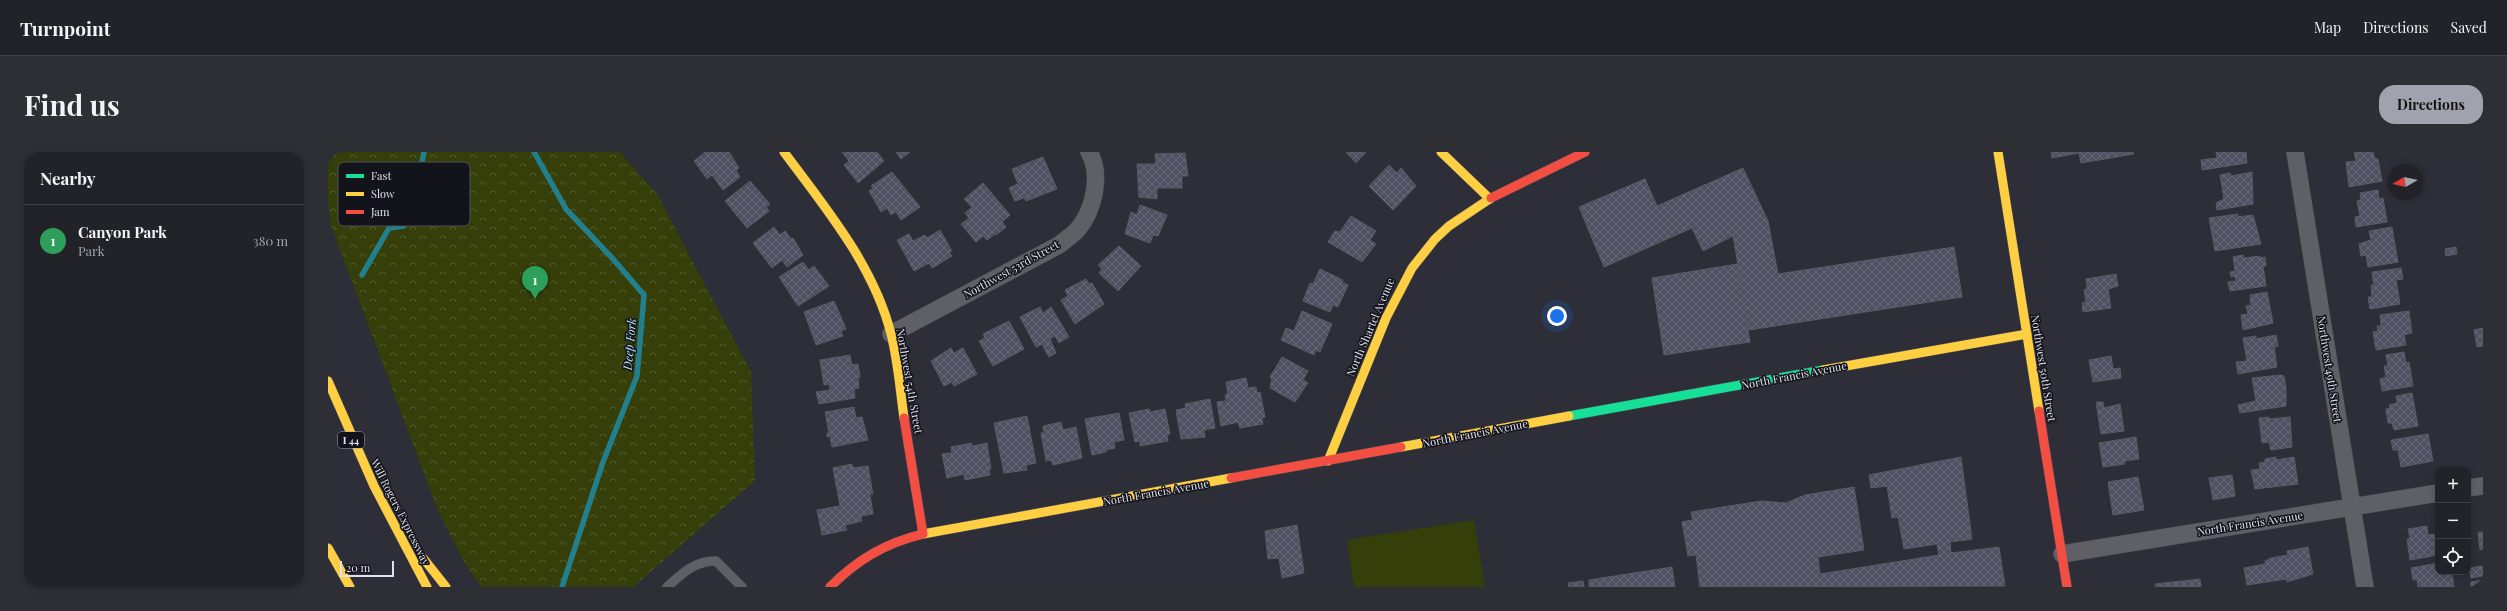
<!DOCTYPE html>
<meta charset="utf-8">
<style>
:root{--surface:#222229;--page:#2e2f35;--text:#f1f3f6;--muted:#a2a4a8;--line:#3f3f46;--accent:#a1a2ad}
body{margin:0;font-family:"Playfair Display",serif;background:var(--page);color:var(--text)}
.controls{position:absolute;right:12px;bottom:12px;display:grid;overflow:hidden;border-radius:8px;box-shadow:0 2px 6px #0003}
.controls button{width:36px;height:36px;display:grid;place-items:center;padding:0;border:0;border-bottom:1px solid var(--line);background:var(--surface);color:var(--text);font:20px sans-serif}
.compass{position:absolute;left:2059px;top:12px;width:36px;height:36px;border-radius:50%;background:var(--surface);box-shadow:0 2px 6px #0003;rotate:261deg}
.scale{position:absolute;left:12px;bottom:10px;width:54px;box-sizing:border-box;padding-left:4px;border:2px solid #e0e1ec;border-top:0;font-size:11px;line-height:14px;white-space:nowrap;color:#e0e1ec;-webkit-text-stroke:3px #13131b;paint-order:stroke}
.you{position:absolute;left:1229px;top:164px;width:14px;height:14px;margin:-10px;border:3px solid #fff;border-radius:50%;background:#1a73e8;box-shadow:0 0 0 6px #1a73e833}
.badge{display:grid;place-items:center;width:26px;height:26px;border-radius:50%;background:var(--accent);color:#fff;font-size:13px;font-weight:700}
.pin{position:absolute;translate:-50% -33px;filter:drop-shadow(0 1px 2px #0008)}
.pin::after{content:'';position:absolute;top:21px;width:14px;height:12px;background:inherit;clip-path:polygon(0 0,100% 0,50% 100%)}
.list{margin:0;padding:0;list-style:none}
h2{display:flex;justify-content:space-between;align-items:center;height:52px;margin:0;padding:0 16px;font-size:17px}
h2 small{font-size:13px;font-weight:400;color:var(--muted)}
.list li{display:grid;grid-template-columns:26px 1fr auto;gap:12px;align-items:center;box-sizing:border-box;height:72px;padding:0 16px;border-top:1px solid var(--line)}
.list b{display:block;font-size:15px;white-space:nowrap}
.list p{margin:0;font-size:13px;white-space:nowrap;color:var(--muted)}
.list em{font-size:13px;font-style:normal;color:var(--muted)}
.icon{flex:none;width:22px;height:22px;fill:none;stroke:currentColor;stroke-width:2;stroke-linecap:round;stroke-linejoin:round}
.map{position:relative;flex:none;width:2155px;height:435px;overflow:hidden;border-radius:16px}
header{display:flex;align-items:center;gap:24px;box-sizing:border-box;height:56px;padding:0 20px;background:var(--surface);border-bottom:1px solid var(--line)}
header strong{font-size:19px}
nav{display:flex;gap:22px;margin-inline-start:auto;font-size:14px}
.intro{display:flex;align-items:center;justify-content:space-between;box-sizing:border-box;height:96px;padding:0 24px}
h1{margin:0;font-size:28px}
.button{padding:10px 18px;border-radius:16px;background:var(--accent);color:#111;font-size:14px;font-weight:700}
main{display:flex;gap:24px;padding:0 24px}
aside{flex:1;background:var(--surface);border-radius:16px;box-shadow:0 2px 6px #0003}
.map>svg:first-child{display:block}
</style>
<header>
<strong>Turnpoint</strong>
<nav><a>Map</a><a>Directions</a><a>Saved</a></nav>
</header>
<div class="intro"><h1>Find us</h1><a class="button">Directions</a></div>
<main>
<aside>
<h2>Nearby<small></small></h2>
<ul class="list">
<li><span class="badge" style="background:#2e9e5b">1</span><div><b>Canyon Park</b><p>Park</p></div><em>380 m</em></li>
</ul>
</aside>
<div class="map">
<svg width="2155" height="435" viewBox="0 0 2155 435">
<defs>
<pattern id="park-crowns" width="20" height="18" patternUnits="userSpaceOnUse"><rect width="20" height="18" fill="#363e09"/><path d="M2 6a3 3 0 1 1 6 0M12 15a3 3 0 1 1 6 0" fill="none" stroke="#535a2d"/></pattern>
<pattern id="building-cross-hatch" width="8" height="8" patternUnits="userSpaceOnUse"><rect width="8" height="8" fill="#505062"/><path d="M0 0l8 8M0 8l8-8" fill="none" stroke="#696979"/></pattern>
</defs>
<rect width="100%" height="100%" fill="#2d2e37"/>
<path fill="url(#park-crowns)" d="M 0,0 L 292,0 L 329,42 L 423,220 L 427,329 L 305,435 L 153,435 L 136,410 L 110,359 L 3,74 L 0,47 Z"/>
<path fill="#363e09" d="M 1146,368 L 1157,435 L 1026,435 L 1019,388 Z"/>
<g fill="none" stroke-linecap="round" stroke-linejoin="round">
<g stroke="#22808e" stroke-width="5.5">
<path d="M 206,0 L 238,57 L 286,108 L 316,143 L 309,224 L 275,310 L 234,435"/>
<path d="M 34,123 L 61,76 L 76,74 L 90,30 L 96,0"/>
</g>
</g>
<g fill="url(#building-cross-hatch)" stroke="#595a62">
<path d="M 377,0 L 401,0 L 411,16 L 408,18 L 412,25 L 395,38 L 384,23 L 379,27 L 366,9 Z"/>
<path d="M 514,0 L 549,0 L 556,9 L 530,31 L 516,13 L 521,9 Z"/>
<path d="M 568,0 L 582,0 L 573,7 Z"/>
<path d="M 1018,0 L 1038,0 L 1028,11 Z"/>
<path d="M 1723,0 L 1805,0 L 1806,2 L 1753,11 L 1751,1 L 1724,6 Z"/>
<path d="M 1888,0 L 1918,0 L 1919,11 L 1874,18 L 1873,8 L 1889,6 Z"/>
<path d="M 2026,0 L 2045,0 L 2047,7 L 2050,7 L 2054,29 L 2021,35 L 2018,10 L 2028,9 Z"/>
<path d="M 857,1 L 860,24 L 854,24 L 854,36 L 829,36 L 829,47 L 811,45 L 809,12 L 828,12 L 827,2 Z"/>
<path d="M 715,5 L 729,37 L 698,49 L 696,46 L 687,49 L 681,36 L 690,32 L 684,17 Z"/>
<path d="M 1061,13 L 1069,21 L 1073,16 L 1088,34 L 1065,58 L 1041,34 Z"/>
<path d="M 1415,16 L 1440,69 L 1450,122 L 1626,95 L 1634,145 L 1421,178 L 1405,84 L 1375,99 L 1364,76 L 1276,115 L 1251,55 L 1317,27 L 1329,54 Z"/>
<path d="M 564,20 L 592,55 L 573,68 L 568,60 L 563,63 L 559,56 L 553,60 L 541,39 L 545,36 L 543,34 Z"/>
<path d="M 1924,20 L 1925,52 L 1889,58 L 1888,51 L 1896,47 L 1892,23 L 1902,21 L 1903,24 Z"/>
<path d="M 422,29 L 442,52 L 438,55 L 441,59 L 419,76 L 397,49 Z"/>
<path d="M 655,31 L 682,63 L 674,70 L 678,75 L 668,83 L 667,82 L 659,88 L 655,84 L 648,90 L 633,72 L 641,66 L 637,61 L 644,55 L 636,47 Z"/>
<path d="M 2050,38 L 2051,47 L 2055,46 L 2059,70 L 2028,75 L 2027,65 L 2032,64 L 2029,49 L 2033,48 L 2032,41 Z"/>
<path d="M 812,53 L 839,63 L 830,84 L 825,83 L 822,91 L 797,82 L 803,60 L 809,63 Z"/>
<path d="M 1910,62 L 1910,65 L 1925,63 L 1933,92 L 1887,99 L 1881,66 Z"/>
<path d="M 1023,64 L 1048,79 L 1042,88 L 1048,92 L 1034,110 L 1000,90 L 1007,79 L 1012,80 Z"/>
<path d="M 446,75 L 452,83 L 457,79 L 463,87 L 465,86 L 475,103 L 459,115 L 454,108 L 444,116 L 425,91 Z"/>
<path d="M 2064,75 L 2070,110 L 2040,115 L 2038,103 L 2033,104 L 2031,92 L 2043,88 L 2041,79 Z"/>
<path d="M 612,78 L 624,99 L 621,100 L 624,104 L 604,116 L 601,111 L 586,119 L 569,88 L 581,82 L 585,89 L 597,83 L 599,86 Z"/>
<path d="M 791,94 L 813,114 L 790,139 L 771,121 L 774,117 L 770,113 Z"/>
<path d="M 2128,95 L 2129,102 L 2118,104 L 2117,97 Z"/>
<path d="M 1915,103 L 1916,106 L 1932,104 L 1932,106 L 1937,105 L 1938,114 L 1935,114 L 1938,134 L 1902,139 L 1900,130 L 1908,129 L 1907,124 L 1903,125 L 1902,120 L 1907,119 L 1905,105 Z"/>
<path d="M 475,110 L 481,118 L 486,114 L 501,134 L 470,154 L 451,125 Z"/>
<path d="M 1409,112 L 1422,190 L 1336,203 L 1324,126 Z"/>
<path d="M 2073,116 L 2075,127 L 2068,128 L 2072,152 L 2042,157 L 2040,145 L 2044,145 L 2043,133 L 2046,133 L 2044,120 Z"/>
<path d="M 992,117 L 1015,128 L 1014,130 L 1020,133 L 1010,155 L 1005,153 L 1002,160 L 975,149 L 982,131 L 985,132 Z"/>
<path d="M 1788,122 L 1790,134 L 1780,137 L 1783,156 L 1755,160 L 1754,151 L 1758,150 L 1756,138 L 1759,137 L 1758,127 Z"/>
<path d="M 758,127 L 761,132 L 764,131 L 776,152 L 747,172 L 733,148 L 740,144 L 737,138 Z"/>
<path d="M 1939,140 L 1945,171 L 1915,178 L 1913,163 L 1920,162 L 1918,154 L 1923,153 L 1922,143 Z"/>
<path d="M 506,149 L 518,177 L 513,179 L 515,184 L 488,193 L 476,160 Z"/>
<path d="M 712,155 L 715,161 L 723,155 L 741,185 L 731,191 L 727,184 L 722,187 L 728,201 L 721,205 L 714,192 L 708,195 L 692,165 Z"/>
<path d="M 974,159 L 1004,172 L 992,200 L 988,198 L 986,203 L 953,188 L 958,176 L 966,179 Z"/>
<path d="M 2081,159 L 2084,181 L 2076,183 L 2078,193 L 2048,198 L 2045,180 L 2050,179 L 2049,174 L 2053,174 L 2052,163 Z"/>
<path d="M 681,169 L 696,197 L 665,214 L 651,189 L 657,186 L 655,182 Z"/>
<path d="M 2155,176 L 2155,194 L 2149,195 L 2146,178 Z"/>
<path d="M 1948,183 L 1950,194 L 1946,195 L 1949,215 L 1910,222 L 1908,210 L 1919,209 L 1915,186 L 1928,184 L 1928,187 Z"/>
<path d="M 623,196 L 626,201 L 635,196 L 649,222 L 626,234 L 624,230 L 616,234 L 603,209 Z"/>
<path d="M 2076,200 L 2078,211 L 2081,210 L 2085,234 L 2054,239 L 2052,227 L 2058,225 L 2056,214 L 2060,214 L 2058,203 Z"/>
<path d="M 522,203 L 524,213 L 530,212 L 532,225 L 530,226 L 531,236 L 526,237 L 527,246 L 491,252 L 488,240 L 502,238 L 501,232 L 496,233 L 492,208 Z"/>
<path d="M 1783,204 L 1785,217 L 1792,216 L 1793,226 L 1765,230 L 1761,208 Z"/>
<path d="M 954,205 L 980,219 L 975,228 L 980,231 L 967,250 L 942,236 L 944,227 L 942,225 Z"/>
<path d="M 1953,223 L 1956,224 L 1958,236 L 1958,254 L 1912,261 L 1910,253 L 1928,249 L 1924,226 Z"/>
<path d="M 918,226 L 920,236 L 928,235 L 929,241 L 932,240 L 937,265 L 934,266 L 935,272 L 912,276 L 910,270 L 893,274 L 889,250 L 898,249 L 897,243 L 900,242 L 898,230 Z"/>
<path d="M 2084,241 L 2090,274 L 2066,278 L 2064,271 L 2060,271 L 2058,257 L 2062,256 L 2061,253 L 2069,251 L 2068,244 Z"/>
<path d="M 882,247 L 887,276 L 876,278 L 877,285 L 853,287 L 848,258 L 858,256 L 857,252 Z"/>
<path d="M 1768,250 L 1775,250 L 1776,256 L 1792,252 L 1796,279 L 1773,282 Z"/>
<path d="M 526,255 L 528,266 L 534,265 L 540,288 L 504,295 L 502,284 L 499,285 L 499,281 L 501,281 L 497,260 Z"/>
<path d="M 821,257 L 822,260 L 837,257 L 842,282 L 839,283 L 840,289 L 812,294 L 812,289 L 807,290 L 801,261 Z"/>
<path d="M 791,261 L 796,288 L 786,290 L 787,296 L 778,298 L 778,300 L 764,303 L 757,267 Z"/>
<path d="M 699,264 L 708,311 L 698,313 L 699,318 L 676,321 L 666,271 Z"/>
<path d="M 1941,265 L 1941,267 L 1962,265 L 1964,295 L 1943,298 L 1941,290 L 1934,291 L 1931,266 Z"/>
<path d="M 733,270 L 735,278 L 748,275 L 754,306 L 725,313 L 723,308 L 718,309 L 713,281 L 716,281 L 715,274 Z"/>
<path d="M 2100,282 L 2105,309 L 2073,315 L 2070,298 L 2065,298 L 2063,288 Z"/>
<path d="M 1808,285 L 1811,307 L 1796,309 L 1797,312 L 1775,315 L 1771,291 Z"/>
<path d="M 643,291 L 644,294 L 659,291 L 663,317 L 661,317 L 662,323 L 637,328 L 636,322 L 619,326 L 614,302 L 624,301 L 623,295 Z"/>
<path d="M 1633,305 L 1644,387 L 1622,390 L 1623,401 L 1671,395 L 1677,434 L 1372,435 L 1368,403 L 1360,404 L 1354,370 L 1365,368 L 1363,360 L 1433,349 L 1458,351 L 1477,343 L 1526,335 L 1536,398 L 1490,405 L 1492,422 L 1611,403 L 1609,392 L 1576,397 L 1570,365 L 1564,366 L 1559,334 L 1543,336 L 1541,323 Z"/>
<path d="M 1948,305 L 1948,308 L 1966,305 L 1970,332 L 1927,337 L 1923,318 L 1932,317 L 1931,311 L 1937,310 L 1937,307 Z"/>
<path d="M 524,312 L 525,316 L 540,314 L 545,342 L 542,342 L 545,362 L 533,364 L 534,369 L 517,373 L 519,378 L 494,383 L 489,358 L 512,354 L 505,316 Z"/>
<path d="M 1904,323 L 1907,344 L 1885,348 L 1881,326 Z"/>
<path d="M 1810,325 L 1816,358 L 1785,363 L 1780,330 Z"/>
<path d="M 969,373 L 976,421 L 954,426 L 951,406 L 940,407 L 937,379 Z"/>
<path d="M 2099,374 L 2100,383 L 2110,382 L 2110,403 L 2082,408 L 2079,387 L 2082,386 L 2080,377 Z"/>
<path d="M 2150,380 L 2155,380 L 2155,397 L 2152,398 Z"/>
<path d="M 1980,395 L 1985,422 L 1959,430 L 1959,427 L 1919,433 L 1916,416 L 1937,412 L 1937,409 L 1943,406 L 1960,403 L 1959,399 Z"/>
<path d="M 2110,411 L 2110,420 L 2124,420 L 2126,435 L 2090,435 L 2089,428 L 2085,428 L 2083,416 Z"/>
<path d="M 2155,414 L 2155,424 L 2143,426 L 2141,416 Z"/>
<path d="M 1344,415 L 1347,435 L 1261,435 L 1261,428 Z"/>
<path d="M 1872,427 L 1873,435 L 1828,435 L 1827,432 Z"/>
<path d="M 2155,428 L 2155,435 L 2143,435 L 2143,430 Z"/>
<path d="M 1255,429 L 1256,435 L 1241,435 L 1240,431 Z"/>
</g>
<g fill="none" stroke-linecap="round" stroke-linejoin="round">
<g stroke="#4b4b53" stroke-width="10">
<path id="lane" d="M 339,435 C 355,421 366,409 388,409 L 414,435"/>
</g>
<g stroke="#4b4b53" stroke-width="18">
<g id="street">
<path d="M 1967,0 L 2037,435"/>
<path d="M 563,182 L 731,93 C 737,88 745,83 750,77 C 766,58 774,22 761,0"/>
<path d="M 2140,336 L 2155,334"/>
<path d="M 1734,402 L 2110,341"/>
</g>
</g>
<g stroke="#4b4b53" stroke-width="10">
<path id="fast" d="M 1241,264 L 1495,218"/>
</g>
<g stroke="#4b4b53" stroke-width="10">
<g id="slow">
<path d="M 456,0 C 497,55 546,114 563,182 C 570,209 572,238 576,266"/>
<path d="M 1113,0 L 1162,47"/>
<path d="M 1670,0 L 1711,259"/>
<path d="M 1495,218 L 1699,182"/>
<path d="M 0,229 L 46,334 L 99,435"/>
<path d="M 1073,295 L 1241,264"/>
<path d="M 1000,309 L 1058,166 L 1084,116 L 1107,87 L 1121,74 L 1163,46"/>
<path d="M 595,382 L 903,326"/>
<path d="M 0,396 L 22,435"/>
<path d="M 95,406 L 118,435"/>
</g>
</g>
<g stroke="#4b4b53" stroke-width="10">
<g id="jam">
<path d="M 1163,46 L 1257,0"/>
<path d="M 1711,259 L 1739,435"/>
<path d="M 903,326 L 1073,295"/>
<path d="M 502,435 C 529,408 557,391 595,382 L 576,266"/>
</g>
</g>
<use href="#lane" stroke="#5f5f66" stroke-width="9"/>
<use href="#street" stroke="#5f5f66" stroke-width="17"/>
<use href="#fast" stroke="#16e098" stroke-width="9"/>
<use href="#slow" stroke="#ffcf43" stroke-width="9"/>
<use href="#jam" stroke="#f24e42" stroke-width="9"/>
</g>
<g text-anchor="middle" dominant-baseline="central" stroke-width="3" stroke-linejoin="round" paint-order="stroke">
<rect fill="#13131b" stroke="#a2a3ad" stroke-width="1" x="10" y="280" width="26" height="16" rx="3"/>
<g font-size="10" font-weight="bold" fill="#e0e1ec">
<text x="23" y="288">I 44</text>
</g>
<g font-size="11" fill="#e0e1ec" stroke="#13131b">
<text transform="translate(683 117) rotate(-29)">Northwest 53rd Street</text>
<text transform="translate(1042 175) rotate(-67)">North Shartel Avenue</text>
<text transform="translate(1716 216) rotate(81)">Northwest 50th Street</text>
<text transform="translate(2002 217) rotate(81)">Northwest 49th Street</text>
<text transform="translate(1466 223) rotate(-11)">North Francis Avenue</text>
<text transform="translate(582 229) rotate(80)">Northwest 54th Street</text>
<text transform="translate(1147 281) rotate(-11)">North Francis Avenue</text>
<text transform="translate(828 340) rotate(-10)">North Francis Avenue</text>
<text transform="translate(73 360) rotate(63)">Will Rogers Expressway</text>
<text transform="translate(1922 371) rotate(-9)">North Francis Avenue</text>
</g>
<g font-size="12" font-style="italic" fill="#b5ecf6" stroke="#13131b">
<text transform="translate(301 192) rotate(-85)">Deep Fork</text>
</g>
</g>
<rect x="10" y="10" width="132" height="64" rx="6" fill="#13131b" stroke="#50515a" stroke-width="1"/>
<rect x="18" y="22" width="18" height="4" fill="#16e098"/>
<rect x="18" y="40" width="18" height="4" fill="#ffcf43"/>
<rect x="18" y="58" width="18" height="4" fill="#f24e42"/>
<g font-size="11" fill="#e0e1ec">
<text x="43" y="28">Fast</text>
<text x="43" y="46">Slow</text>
<text x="43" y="64">Jam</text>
</g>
</svg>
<div class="controls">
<button>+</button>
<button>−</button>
<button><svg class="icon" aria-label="locate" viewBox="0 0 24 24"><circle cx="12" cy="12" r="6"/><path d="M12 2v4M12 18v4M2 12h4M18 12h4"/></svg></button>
</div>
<svg class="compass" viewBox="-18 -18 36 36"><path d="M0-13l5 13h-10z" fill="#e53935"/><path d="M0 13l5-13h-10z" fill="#a2a4a8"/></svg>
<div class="scale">20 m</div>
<div class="you"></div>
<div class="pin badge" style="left:207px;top:147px;background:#2e9e5b">1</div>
</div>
</main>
